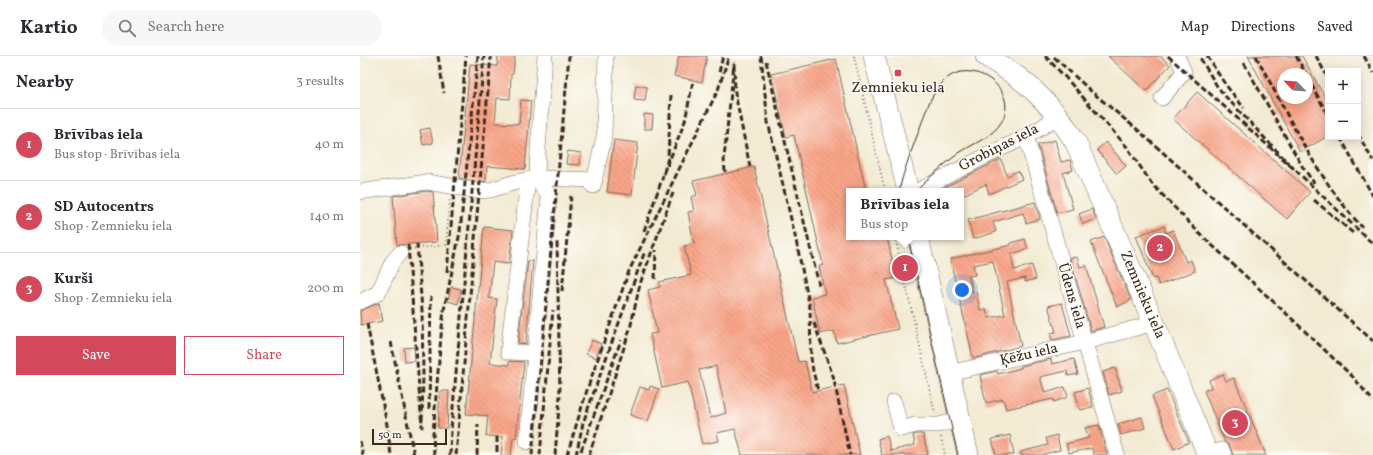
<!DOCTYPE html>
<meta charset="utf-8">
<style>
:root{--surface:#fff;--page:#f7f7f7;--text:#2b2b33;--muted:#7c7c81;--line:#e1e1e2;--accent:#d1495b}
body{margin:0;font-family:Vollkorn,serif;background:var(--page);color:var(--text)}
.controls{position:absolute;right:12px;top:12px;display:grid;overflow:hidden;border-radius:0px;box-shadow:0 2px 10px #0003}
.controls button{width:36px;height:36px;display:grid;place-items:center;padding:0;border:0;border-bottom:1px solid var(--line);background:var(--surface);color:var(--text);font:20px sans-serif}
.compass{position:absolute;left:917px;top:12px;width:36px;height:36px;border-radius:50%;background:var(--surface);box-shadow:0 2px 10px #0003;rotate:295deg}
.scale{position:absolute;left:12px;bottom:10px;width:75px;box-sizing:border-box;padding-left:4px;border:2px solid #3b2a1e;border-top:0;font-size:11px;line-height:14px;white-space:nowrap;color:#3b2a1e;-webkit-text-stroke:3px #fdfcf7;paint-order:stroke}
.you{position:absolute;left:602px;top:234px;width:14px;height:14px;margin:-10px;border:3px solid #fff;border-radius:50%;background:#1a73e8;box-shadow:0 0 0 6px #1a73e833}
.badge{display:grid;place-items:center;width:26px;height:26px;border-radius:50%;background:var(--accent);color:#fff;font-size:13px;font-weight:700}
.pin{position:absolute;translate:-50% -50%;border:2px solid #fff;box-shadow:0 1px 4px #0006}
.popup{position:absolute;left:486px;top:132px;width:118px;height:52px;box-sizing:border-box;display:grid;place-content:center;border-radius:0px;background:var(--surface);filter:drop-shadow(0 1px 3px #0005);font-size:13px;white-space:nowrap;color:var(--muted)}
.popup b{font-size:15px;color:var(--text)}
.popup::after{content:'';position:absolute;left:50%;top:100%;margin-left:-8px;border:8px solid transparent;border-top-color:var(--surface)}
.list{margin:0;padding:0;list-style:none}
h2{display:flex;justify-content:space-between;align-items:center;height:52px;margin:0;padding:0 16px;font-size:17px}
h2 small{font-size:13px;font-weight:400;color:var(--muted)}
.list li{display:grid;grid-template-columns:26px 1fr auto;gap:12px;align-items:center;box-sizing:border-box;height:72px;padding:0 16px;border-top:1px solid var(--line)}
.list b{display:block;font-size:15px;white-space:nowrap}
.list p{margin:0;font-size:13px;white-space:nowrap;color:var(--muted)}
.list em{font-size:13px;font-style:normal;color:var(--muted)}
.actions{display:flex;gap:8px;padding:12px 16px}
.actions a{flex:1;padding:9px 0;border:1px solid var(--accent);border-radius:0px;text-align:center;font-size:14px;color:var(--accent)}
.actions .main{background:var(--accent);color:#fff}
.icon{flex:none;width:22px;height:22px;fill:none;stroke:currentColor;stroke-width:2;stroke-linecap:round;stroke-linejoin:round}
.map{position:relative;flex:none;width:1013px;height:399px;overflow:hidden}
header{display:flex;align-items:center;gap:24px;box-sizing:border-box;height:56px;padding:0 20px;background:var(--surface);border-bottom:1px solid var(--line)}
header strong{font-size:19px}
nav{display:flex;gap:22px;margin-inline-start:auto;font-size:14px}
.search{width:280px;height:36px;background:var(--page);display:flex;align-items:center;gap:10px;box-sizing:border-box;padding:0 14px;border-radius:22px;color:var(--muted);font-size:15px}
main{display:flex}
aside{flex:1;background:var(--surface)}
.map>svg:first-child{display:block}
</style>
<header>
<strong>Kartio</strong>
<div class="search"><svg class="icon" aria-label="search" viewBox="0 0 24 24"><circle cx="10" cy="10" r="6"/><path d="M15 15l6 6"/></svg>Search here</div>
<nav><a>Map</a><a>Directions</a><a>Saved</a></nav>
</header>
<main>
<aside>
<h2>Nearby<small>3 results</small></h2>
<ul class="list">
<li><span class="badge">1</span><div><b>Brīvības iela</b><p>Bus stop · Brīvības iela</p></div><em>40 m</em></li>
<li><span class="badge">2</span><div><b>SD Autocentrs</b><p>Shop · Zemnieku iela</p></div><em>140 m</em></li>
<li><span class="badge">3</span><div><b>Kurši</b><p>Shop · Zemnieku iela</p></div><em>200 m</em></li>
</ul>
<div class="actions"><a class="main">Save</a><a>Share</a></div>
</aside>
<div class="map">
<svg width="1013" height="399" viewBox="0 0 1013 399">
<defs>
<pattern id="building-back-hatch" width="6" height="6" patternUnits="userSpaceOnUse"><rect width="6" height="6" fill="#faa689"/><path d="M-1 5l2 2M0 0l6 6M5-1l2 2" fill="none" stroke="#cc876f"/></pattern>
</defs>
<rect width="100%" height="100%" fill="#fdfcf7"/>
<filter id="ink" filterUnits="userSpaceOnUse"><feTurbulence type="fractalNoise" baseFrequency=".025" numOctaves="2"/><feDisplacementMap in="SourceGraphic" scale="8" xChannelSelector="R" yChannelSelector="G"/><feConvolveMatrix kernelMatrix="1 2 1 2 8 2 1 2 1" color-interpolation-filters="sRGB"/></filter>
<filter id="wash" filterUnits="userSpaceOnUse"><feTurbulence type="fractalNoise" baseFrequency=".012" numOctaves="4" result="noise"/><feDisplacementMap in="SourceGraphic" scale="16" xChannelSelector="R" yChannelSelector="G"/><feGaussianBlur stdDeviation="0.9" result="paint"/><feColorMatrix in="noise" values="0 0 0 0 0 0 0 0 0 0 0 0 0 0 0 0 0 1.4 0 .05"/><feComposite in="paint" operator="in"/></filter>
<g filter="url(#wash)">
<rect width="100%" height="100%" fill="#f2ead2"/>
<g id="blocks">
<g fill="url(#building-back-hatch)" fill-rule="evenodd">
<path d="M 138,0 L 155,0 L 153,18 L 151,18 L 150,43 L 137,42 L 135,67 L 159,68 L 161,44 L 171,45 L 165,113 L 127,110 L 126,125 L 119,126 L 99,122 L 110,8 L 137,10 Z"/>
<path d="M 319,0 L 347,0 L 342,26 L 314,20 Z"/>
<path d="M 748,0 L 800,0 L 810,9 L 786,35 Z"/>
<path d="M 888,0 L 942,0 L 968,47 L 968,80 L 940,96 ZM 923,18 L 947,18 L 947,42 L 923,42 Z"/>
<path d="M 476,3 L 506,135 L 489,135 L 489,181 L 527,181 L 536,222 L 526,224 L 538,273 L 477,287 L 474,275 L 460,278 L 452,241 L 465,238 L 459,210 L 463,209 L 434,79 L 426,81 L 411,18 Z"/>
<path d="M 276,29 L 287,31 L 285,45 L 274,44 Z"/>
<path d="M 837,36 L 950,136 L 927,163 L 813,63 Z"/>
<path d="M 284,58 L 293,59 L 292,73 L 284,73 Z"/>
<path d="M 70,72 L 73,87 L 63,89 L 60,74 Z"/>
<path d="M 254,84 L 278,87 L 272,139 L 247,136 Z"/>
<path d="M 695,84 L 701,106 L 710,104 L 713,114 L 703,117 L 713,153 L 697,157 L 678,89 Z"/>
<path d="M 746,86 L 766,110 L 757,118 L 737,94 Z"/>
<path d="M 208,95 L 221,97 L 220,109 L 206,108 Z"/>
<path d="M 641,103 L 647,120 L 658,115 L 662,123 L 629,138 L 626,128 L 601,140 L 601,135 L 577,135 Z"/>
<path d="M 394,111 L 438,306 L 445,305 L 452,336 L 484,329 L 500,399 L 382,399 L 375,373 L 357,377 L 359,385 L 342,388 L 328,326 L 302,332 L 290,278 L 297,277 L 288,234 L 300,231 L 299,226 L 331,219 L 324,190 L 334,188 L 328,156 L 334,155 L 331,141 L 337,139 L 333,125 ZM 356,310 L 366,357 L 350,362 L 339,314 Z"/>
<path d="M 67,135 L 73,136 L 77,186 L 37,189 L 33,140 Z"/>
<path d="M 675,146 L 680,163 L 666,167 L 663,157 L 633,166 L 636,176 L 613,183 L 608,164 Z"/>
<path d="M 732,153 L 736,163 L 723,168 L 719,158 Z"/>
<path d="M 804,170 L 806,177 L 813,174 L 826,206 L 831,204 L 835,215 L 799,229 L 796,222 L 793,223 L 776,180 Z"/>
<path d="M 124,171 L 153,174 L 149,208 L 133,206 L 129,242 L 137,243 L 130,307 L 149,309 L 149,305 L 164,306 L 156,382 L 153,382 L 151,399 L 141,399 L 143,381 L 126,380 L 128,360 L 106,358 Z"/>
<path d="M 744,181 L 771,244 L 757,251 L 731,186 Z"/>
<path d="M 665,183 L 668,193 L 651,198 L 654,214 L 672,209 L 676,223 L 665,226 L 665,222 L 647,226 L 661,290 L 615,302 L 613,301 L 590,203 L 651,189 L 651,187 ZM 633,205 L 645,259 L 628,262 L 626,253 L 620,254 L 616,236 L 613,237 L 609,220 L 615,219 L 613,209 Z"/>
<path d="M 717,201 L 720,211 L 726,209 L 744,271 L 731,275 L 710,202 Z"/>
<path d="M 168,205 L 173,205 L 166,288 L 158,287 Z"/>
<path d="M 91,231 L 101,233 L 98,248 L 88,245 Z"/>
<path d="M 19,247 L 23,265 L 1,269 L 0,255 Z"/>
<path d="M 702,247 L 711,280 L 692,284 L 690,277 L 696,276 L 688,250 Z"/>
<path d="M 232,284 L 241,288 L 236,302 L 226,298 Z"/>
<path d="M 54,291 L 55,305 L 45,306 L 44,292 Z"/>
<path d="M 691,303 L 692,308 L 714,303 L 718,318 L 708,320 L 707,315 L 680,321 L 685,337 L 705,331 L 708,341 L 694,346 L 693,343 L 646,353 L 643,343 L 626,347 L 620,319 L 637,315 L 638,318 L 661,312 L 661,310 Z"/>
<path d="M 755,312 L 762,335 L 749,339 L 743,316 Z"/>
<path d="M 863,318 L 866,325 L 874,322 L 906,399 L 873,399 L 870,390 L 865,386 L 844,335 L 851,332 L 849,324 Z"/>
<path d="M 290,330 L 299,333 L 288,365 L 270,359 L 280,331 L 289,334 Z"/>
<path d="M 728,332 L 733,351 L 720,354 L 715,336 Z"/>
<path d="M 807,334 L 829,386 L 814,393 L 792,340 Z"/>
<path d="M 80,335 L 89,335 L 87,372 L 78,372 Z"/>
<path d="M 782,361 L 785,372 L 761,379 L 758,368 Z"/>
<path d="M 739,369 L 747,399 L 734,399 L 732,392 L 709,397 L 706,388 L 729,382 L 725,372 Z"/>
<path d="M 557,378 L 563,378 L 568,399 L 522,399 L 518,383 L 527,380 L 531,395 L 555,389 L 553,379 Z"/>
<path d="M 650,379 L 654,399 L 636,399 L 632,383 Z"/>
<path d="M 697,379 L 700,394 L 684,398 L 684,399 L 661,399 L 660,396 L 688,389 L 686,382 Z"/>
</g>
</g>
</g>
<g filter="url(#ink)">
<use href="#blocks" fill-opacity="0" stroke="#7b6d5d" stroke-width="1"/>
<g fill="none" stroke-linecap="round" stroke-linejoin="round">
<g stroke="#7b6d5d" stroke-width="16">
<g id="minor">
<path d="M 802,42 L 824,16 L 817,0"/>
<path d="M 666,80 L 757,399"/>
<path d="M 168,124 L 148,296 L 174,297"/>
<path d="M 233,130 L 244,81 L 246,0"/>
<path d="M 558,135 C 584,121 610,108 636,95 C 657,85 680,75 698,59"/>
<path d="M 0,136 L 67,126 L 119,135 L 130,134 L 156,126 L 168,124 L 177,122 L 235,124"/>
<path d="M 0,246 L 18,237 L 33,205 L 40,197"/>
<path d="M 589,317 L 725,286 L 794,267"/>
<path d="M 534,346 L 541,373 L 556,369 L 578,369 L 600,364"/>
<path d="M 167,386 L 189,140 L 177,122 L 178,92 L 185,0"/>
<path d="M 848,398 L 862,394 L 864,399"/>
</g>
</g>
<g stroke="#7b6d5d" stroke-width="22">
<g id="highway">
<path d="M 514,0 L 548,135"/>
<path d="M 626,0 C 637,7 648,14 659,22 C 682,40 701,62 716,87 L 794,267 L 848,399"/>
<path d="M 558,181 L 608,399"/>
</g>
</g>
<g stroke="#7b6d5d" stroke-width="2" stroke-dasharray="1 3" stroke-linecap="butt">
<path d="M 494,0 L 525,135"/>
<path d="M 535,181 L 575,357"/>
<path d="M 50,193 L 86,189 L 90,141"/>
<path d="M 581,381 L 585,399"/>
</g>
<use href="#minor" stroke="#fff" stroke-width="15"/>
<use href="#highway" stroke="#fff" stroke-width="21"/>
<g stroke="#3b2a1e" stroke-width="1">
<path d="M 539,135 C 543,116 550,99 557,80 C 564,62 569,38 585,24 C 610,0 660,32 642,65 C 633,81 614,87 599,97 C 584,108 570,121 556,135"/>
<path d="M 548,181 L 598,399"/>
</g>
<g stroke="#3b2a1e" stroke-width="3" stroke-dasharray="6 3" stroke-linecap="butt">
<path d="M 78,0 L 84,37"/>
<path d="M 401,0 L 408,66 L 436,184 L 450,252 L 451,302 L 453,315 L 458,335"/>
<path d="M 685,0 L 706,22 L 767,91 L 792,128 L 840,178 L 930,261 L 993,321 L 1013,345"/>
<path d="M 808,0 L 933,112 L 865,40 L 857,30 L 839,0"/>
<path d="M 847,0 L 865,28 L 884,52"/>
<path d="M 896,0 C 928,59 956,121 1002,171"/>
<path d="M 936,0 L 946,18"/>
<path d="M 956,0 L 968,22"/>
<path d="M 1004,0 L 1013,17"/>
<path d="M 694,1 L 732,36 L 779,75 L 1013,285"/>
<path d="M 406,5 L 459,229"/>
<path d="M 884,7 L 942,110 L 954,127"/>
<path d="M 359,16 L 363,0"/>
<path d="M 947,21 L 968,59"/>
<path d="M 311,39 L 308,102 L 302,123 L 325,65 L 333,25"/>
<path d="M 998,78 L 1013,105"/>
<path d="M 980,81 L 1013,140"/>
<path d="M 929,108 L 1013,188"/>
<path d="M 365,116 L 364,102 L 374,8 L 375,37 L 390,111"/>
<path d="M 954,144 L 993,177"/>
<path d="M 284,175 L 302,123"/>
<path d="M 48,189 L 62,371 L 63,315 L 62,254 L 57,188"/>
<path d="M 87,216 L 106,0"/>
<path d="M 295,223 L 296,194"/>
<path d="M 202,235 L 211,140"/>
<path d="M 454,267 L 473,320 L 490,399"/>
<path d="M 7,268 L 27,369 L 31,399"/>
<path d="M 31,286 L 54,399"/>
<path d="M 69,353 L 71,240"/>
<path d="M 137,381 L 137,399"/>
<path d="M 0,385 L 3,399"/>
<path d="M 221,395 L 261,284"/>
<path d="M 74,399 L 73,377 L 81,280 L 84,254 L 100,176 L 118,0"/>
<path d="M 90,399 L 91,374 L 124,0"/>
<path d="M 96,399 L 131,0"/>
<path d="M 117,399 L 118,368"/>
<path d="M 172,399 L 209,0"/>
<path d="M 180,399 L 193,254"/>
<path d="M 195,399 L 200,340 L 197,185"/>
<path d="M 207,399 L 228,331 L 269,215 L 358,34 L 369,0"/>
<path d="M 216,399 L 223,367 L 235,333 L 285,195"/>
<path d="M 229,399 L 270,273 L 280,228 L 313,137"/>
</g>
</g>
</g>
<rect fill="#d1495b" stroke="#fdfcf7" stroke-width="1.5" x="534" y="13" width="8" height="8" rx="2"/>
<g text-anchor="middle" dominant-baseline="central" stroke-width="3" stroke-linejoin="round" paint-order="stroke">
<g font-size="15" fill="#3b2a1e" stroke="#fdfcf7">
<text x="538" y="32">Zemnieku iela</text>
</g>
<g font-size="15" fill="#3b2a1e" stroke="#fdfcf7">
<text transform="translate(639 92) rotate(-27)">Grobiņas iela</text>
<text transform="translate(782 239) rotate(67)">Zemnieku iela</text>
<text transform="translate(711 240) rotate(74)">Ūdens iela</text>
<text transform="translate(669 299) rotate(-13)">Ķēžu iela</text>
</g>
</g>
</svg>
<div class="controls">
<button>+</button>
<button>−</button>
</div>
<svg class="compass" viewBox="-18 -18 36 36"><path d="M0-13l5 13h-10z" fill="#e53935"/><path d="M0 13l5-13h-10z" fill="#7c7c81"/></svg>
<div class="scale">50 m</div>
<div class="you"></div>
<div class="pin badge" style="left:545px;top:212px">1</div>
<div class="popup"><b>Brīvības iela</b>Bus stop</div>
<div class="pin badge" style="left:800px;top:192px">2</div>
<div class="pin badge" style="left:875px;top:367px">3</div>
</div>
</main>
